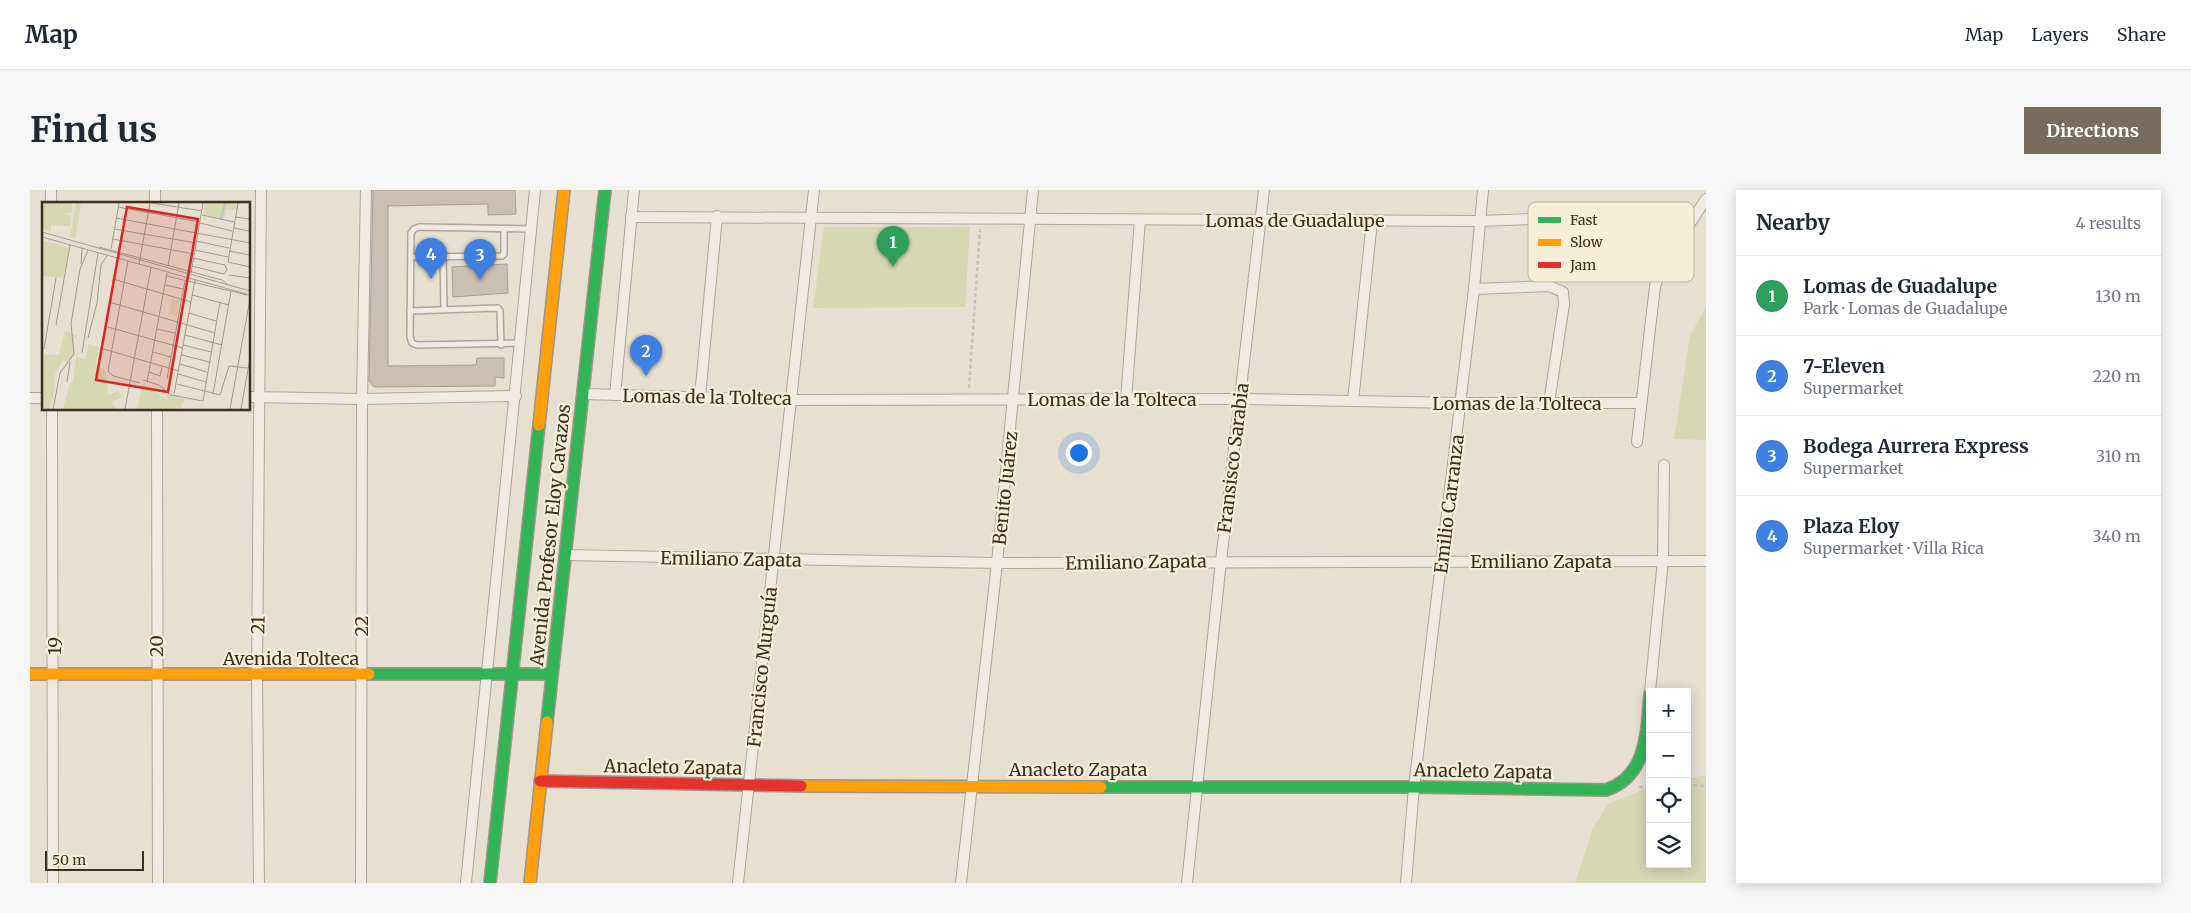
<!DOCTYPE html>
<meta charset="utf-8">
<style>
:root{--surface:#fff;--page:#f6f6f7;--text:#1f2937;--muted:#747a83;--line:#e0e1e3;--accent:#786c5e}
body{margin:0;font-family:Merriweather,serif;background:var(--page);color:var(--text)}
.controls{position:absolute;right:15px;bottom:15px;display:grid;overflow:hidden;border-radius:0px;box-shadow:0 2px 12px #0003}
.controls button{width:45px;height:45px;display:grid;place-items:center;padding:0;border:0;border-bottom:1px solid var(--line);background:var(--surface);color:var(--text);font:25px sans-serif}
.scale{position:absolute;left:15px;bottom:12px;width:99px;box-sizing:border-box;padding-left:5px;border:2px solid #3d2e20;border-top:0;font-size:14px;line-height:18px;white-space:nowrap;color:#3d2e20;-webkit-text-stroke:4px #f7eed8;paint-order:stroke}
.you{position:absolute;left:1048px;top:262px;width:18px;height:18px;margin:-12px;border:4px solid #fff;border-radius:50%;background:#1a73e8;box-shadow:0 0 0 8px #1a73e833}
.badge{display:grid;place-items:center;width:32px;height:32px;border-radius:50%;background:var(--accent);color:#fff;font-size:16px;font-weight:700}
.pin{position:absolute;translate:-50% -41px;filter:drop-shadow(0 1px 2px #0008)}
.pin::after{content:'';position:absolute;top:26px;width:18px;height:15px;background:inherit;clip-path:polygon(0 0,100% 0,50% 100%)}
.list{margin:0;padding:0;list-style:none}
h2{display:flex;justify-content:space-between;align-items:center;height:65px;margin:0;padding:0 20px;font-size:21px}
h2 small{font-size:16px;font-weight:400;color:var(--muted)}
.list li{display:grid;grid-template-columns:32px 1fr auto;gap:15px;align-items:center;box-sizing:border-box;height:80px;padding:0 20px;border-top:1px solid var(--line)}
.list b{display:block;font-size:19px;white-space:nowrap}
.list p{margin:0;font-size:16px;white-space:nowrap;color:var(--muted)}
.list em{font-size:16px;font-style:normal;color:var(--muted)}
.icon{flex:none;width:28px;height:28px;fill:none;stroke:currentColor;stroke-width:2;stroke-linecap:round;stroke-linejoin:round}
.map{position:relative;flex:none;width:1676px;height:693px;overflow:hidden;border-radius:0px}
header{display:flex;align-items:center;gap:30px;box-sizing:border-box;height:70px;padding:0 25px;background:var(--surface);border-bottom:1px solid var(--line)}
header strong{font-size:24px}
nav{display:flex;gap:28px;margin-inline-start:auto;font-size:18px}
.intro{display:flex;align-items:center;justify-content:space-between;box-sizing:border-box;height:120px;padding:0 30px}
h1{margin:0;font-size:35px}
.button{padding:12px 22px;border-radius:0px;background:var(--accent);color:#fff;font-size:18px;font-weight:700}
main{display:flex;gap:30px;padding:0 30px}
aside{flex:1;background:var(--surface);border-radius:0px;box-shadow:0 2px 12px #0003}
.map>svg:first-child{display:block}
</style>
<header>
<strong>Map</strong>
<nav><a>Map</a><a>Layers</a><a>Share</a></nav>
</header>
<div class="intro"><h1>Find us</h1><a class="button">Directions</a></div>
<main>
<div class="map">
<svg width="1676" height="693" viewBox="0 0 1676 693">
<rect width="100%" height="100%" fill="#e7e0d1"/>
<g fill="#d6d7b3">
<path d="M 794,37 L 940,37 L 935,117 L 783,118 Z"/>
<path d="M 1676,117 L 1676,250 L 1644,249 L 1660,146 Z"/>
<path d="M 1676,585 L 1676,693 L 1545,693 L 1563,638 L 1578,614 L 1620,597 L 1620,674 L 1657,674 L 1657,589 Z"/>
</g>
<g fill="#cbbfb2" stroke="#a89c90">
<path d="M 343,0 L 485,0 L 486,24 L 458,25 L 458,14 L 358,16 L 358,176 L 446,175 L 447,168 L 474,168 L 474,188 L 465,187 L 465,196 L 344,197 L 339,191 Z"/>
<path d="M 477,74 L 478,103 L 423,107 L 422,77 Z"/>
</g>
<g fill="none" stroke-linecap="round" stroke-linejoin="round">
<g stroke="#ada599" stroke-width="8">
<g id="lane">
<path d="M 413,66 L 414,119"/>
<path d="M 381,67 L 472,66 L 474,64 L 474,39"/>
<path d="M 380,121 L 468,118 L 470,121 L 471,155"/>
<path d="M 489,153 L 387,155 L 382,153 L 380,147 L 381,43 L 384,39 L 389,37 L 501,39"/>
</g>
</g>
<g stroke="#ada599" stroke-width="12">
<g id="street">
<path d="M 21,0 L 21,14"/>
<path d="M 125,14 L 125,0"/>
<path d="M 601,27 L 1449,31 L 1555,27"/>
<path d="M 1444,99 L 1519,96 L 1533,102 L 1534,114 L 1519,213"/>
<path d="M 554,204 L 760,210 L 1210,209 L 1431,213 L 1611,213"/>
<path d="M 585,205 L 604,0"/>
<path d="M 219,207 L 332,209 L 486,206"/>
<path d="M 670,207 L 687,26"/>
<path d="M 0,208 L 14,208"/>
<path d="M 1096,209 L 1110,30"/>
<path d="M 1323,211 L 1342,31"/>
<path d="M 22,219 L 23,693"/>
<path d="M 127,219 L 128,693"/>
<path d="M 1607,252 L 1625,96 L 1636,70 L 1676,9"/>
<path d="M 535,365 L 967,373 L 1676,371"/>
<path d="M 1620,502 L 1633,370 L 1634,275"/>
<path d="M 229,693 L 227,485 L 231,0"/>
<path d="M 331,693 L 332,209 L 336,0"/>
<path d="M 436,693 L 505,0"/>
<path d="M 708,693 L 784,0"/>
<path d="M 931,693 L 967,373 L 1003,0"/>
<path d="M 1157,693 L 1191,371 L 1234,0"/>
<path d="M 1376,693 L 1384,597 L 1444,99 L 1453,0"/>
</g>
</g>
<g stroke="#9c958a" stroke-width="14">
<g id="fast">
<path d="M 339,484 L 522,484"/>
<path d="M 517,532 L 575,0"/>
<path d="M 1071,597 L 1384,597 L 1576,600 C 1617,587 1617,541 1620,504"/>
<path d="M 460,693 L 509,235"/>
</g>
</g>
<g stroke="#9c958a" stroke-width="14">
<g id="slow">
<path d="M 509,235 L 534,0"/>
<path d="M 0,484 L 339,484"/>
<path d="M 771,596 L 1071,597"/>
<path d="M 500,693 L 517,532"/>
</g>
</g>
<g stroke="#9c958a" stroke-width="14">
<path id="jam" d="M 510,591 L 771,596"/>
</g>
<g stroke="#c8c2b9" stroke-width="2.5" stroke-dasharray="4 2.5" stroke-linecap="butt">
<path d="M 939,198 L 950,39"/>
<path d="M 1657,595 L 1676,596"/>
<path d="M 1609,597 L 1620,596"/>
</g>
<use href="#lane" stroke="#efebe3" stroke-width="5"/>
<use href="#street" stroke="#efebe3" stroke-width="10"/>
<use href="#fast" stroke="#30b455" stroke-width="11"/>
<use href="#slow" stroke="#ff9f0a" stroke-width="11"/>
<use href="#jam" stroke="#e5322d" stroke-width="11"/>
</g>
<g text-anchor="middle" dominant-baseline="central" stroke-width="4.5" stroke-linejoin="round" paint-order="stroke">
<g font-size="18" fill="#3d2e20" stroke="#f7eed8">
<text x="1265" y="30">Lomas de Guadalupe</text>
<text transform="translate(677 207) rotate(1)">Lomas de la Tolteca</text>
<text x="1082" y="209">Lomas de la Tolteca</text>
<text x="1487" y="213">Lomas de la Tolteca</text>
<text transform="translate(1203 268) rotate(-83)">Fransisco Sarabia</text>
<text transform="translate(975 298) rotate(-84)">Benito Juárez</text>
<text transform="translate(1419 314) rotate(-83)">Emilio Carranza</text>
<text transform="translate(520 345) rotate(-84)">Avenida Profesor Eloy Cavazos</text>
<text transform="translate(701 369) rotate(1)">Emiliano Zapata</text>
<text x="1511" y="371">Emiliano Zapata</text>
<text transform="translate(1106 372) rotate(-1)">Emiliano Zapata</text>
<text transform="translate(228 435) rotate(-89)">21</text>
<text transform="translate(331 436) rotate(-90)">22</text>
<text transform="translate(24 456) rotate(-90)">19</text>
<text transform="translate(126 456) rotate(-90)">20</text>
<text x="261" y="468">Avenida Tolteca</text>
<text transform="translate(732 477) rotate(-84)">Francisco Murguía</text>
<text transform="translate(643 577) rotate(1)">Anacleto Zapata</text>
<text x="1048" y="579">Anacleto Zapata</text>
<text transform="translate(1453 581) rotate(1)">Anacleto Zapata</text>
</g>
</g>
<g transform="translate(12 12)">
<rect width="208" height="208" fill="#e7e0d1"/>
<path d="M 0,1 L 30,1 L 30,11 L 22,12 L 29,13 L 28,24 L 9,23 L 9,30 L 0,27 ZM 34,1 L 39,1 L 33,37 L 28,35 ZM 163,1 L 190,1 L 195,3 L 194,8 L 184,7 L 182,18 L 161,12 ZM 0,38 L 27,46 L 21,76 L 0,74 ZM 130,96 L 138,98 L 135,114 L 127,112 ZM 23,129 L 36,134 L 32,136 L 32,152 L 25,162 L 21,157 L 12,175 L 12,191 L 7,207 L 0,207 L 0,152 L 17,153 ZM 46,142 L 57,145 L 54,163 L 64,169 L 66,193 L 76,189 L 80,195 L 70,200 L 74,207 L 21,207 L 28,181 L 31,180 L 34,155 L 44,157 ZM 101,182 L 126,198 L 123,194 L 126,192 L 143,197 L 138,207 L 130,201 L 136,207 L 95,207 Z" fill="#d6d7b3"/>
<path fill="none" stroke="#bcccc2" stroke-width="2.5" d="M 179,17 L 183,1"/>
<path fill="none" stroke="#a3998a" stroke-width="1" d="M 110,1 L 160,9M 196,1 L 186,60 L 208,65M 76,5 L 158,20M 160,13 L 192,20M 193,15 L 208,17M 74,16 L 208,41M 158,21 L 190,29M 191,26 L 208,29M 72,27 L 154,41M 0,30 L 208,89M 0,35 L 208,93M 71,37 L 152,52M 154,39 L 187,46M 57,45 L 180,78 L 185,82M 69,47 L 77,1M 153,48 L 186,55M 187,49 L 208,53M 86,59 L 66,169 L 71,174 L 98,181M 39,62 L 40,46M 97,62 L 108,1M 126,64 L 137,1M 150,64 L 182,72 L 185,68 L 183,63 L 151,56M 149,71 L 161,1M 187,73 L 208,76M 125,74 L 205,93M 71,77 L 149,100M 123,83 L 141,87M 150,93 L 187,103M 67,100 L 173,131M 147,111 L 174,119M 14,123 L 28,43M 62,124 L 141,146M 115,127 L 133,131M 143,133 L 180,143M 46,136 L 55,101 L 59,63 L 65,54M 141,143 L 169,150M 58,146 L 137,169M 2,147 L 14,76M 111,150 L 129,155M 40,151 L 56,51M 140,153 L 167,160M 138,162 L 165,170M 107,170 L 118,174 L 120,165M 136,172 L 164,180M 125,177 L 143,79M 101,178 L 117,183 L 129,193 L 161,199 L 178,100M 25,180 L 28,160M 105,180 L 125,71M 135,182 L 178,193 L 187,164 L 206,166M 132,192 L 153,78M 171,192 L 189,89M 11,207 L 18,171 L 32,152 L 29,122 L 38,67 L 46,48M 83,207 L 109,66M 188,207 L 208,97M 199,207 L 208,156"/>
<path fill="#d62828" fill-opacity="0.15" stroke="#d62828" stroke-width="2.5" d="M 85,5 L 156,17 L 126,190 L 54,178 Z"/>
<rect width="208" height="208" fill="none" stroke="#3d2e20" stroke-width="2.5"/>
</g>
<rect x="1498" y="12" width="166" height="80" rx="8" fill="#f7eed8" stroke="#bfb4a1" stroke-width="1"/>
<rect x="1508" y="27" width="23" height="6" fill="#30b455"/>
<rect x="1508" y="49" width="23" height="7" fill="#ff9f0a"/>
<rect x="1508" y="72" width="23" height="6" fill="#e5322d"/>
<g font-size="14" fill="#3d2e20">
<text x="1540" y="35">Fast</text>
<text x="1540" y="57">Slow</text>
<text x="1540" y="80">Jam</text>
</g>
</svg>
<div class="controls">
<button>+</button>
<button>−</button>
<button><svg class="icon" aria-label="locate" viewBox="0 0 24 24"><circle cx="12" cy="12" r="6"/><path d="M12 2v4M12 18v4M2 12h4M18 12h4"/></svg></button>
<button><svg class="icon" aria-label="layers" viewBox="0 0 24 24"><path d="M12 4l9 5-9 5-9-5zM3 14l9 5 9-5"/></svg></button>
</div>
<div class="scale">50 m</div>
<div class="you"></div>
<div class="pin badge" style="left:863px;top:77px;background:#2e9e5b">1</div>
<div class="pin badge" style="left:616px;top:186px;background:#3f7fe0">2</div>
<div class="pin badge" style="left:450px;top:90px;background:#3f7fe0">3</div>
<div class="pin badge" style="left:401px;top:89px;background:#3f7fe0">4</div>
</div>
<aside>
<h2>Nearby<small>4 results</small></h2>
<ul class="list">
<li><span class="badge" style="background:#2e9e5b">1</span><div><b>Lomas de Guadalupe</b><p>Park · Lomas de Guadalupe</p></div><em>130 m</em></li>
<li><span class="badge" style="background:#3f7fe0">2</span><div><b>7-Eleven</b><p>Supermarket</p></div><em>220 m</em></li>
<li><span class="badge" style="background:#3f7fe0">3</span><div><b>Bodega Aurrera Express</b><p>Supermarket</p></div><em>310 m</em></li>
<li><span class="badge" style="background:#3f7fe0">4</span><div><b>Plaza Eloy</b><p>Supermarket · Villa Rica</p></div><em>340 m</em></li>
</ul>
</aside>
</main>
